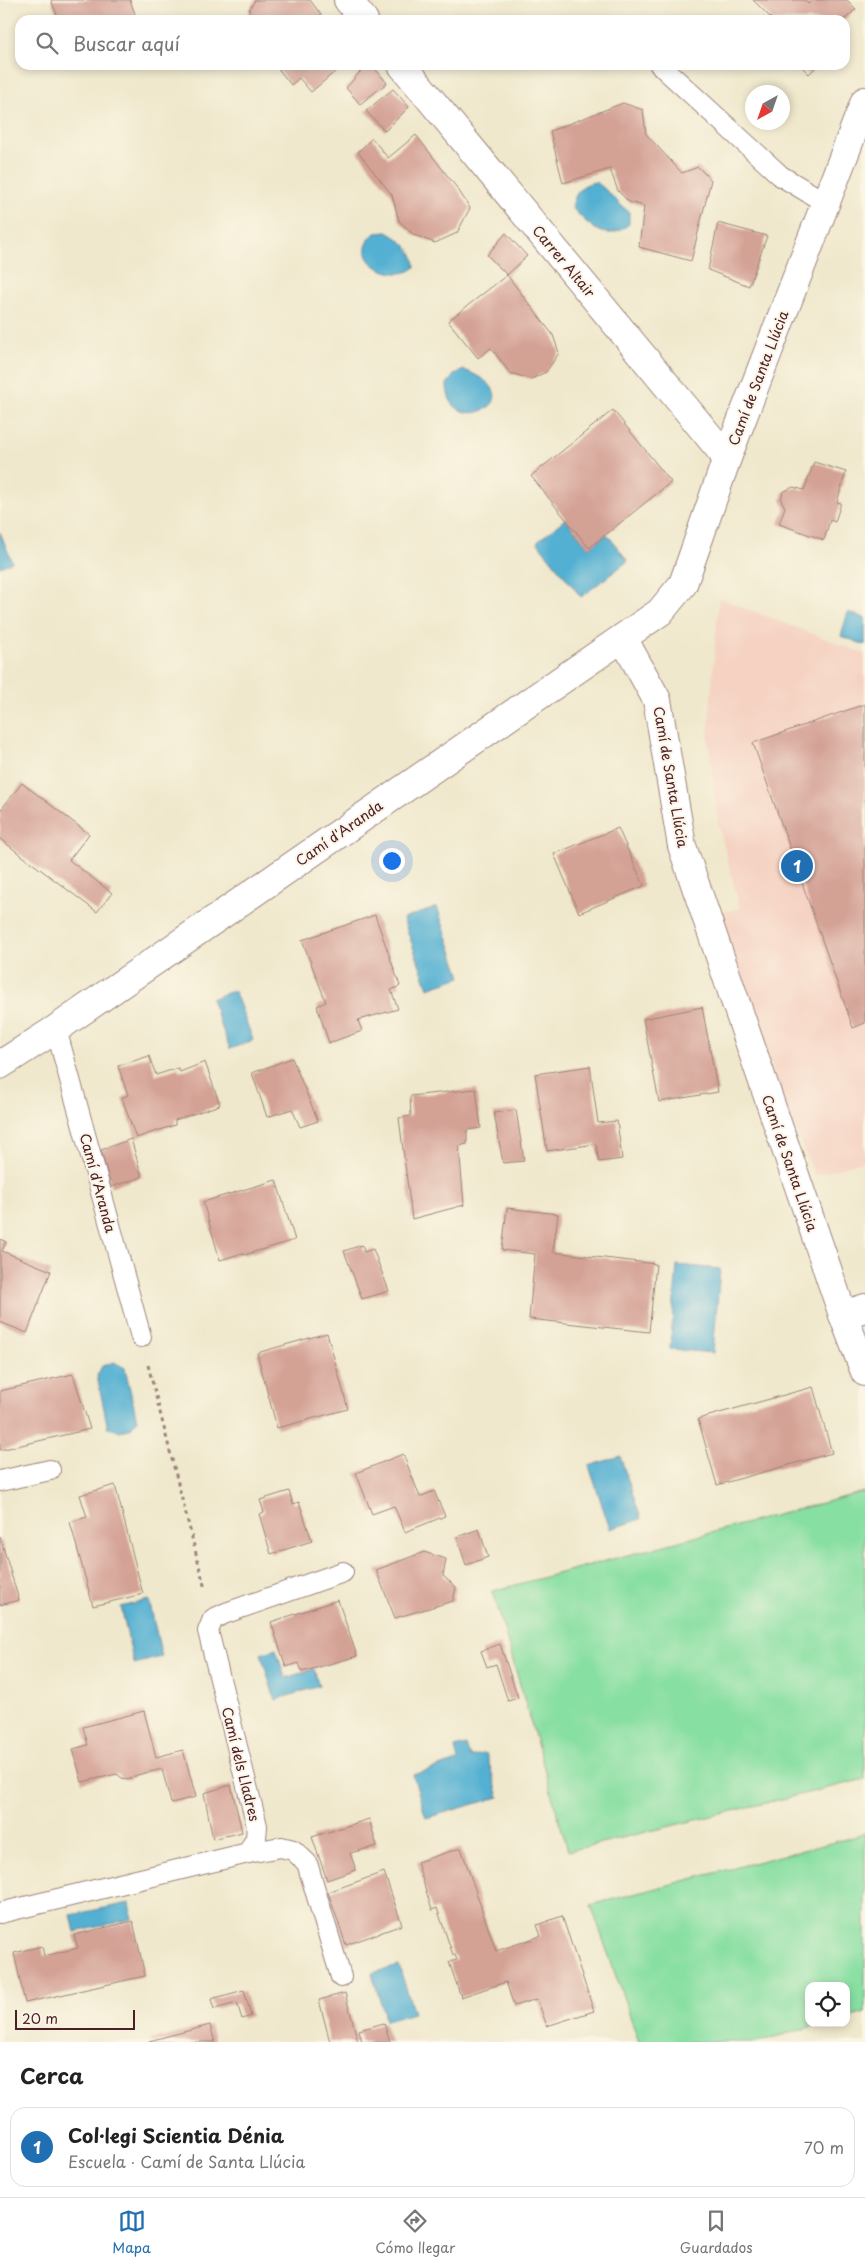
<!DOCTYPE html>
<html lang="es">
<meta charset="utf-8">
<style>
:root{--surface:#fff;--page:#f6f6f6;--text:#222;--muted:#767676;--line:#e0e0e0;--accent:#1f6fb2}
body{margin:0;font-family:"Playpen Sans",sans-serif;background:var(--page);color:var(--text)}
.controls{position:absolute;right:15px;bottom:15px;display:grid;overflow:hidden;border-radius:10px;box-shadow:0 2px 8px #0003}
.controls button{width:45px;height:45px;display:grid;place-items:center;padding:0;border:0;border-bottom:1px solid var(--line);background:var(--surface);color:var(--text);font:25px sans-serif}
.compass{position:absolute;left:745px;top:85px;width:45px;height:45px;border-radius:50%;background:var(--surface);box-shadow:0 2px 8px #0003;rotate:220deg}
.scale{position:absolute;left:15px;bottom:12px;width:120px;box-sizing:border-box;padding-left:5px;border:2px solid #4a1f2b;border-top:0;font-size:14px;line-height:18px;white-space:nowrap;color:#4a1f2b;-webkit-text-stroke:4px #fcf5e5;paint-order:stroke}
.you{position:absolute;left:391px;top:860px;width:18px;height:18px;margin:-12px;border:4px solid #fff;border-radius:50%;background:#1a73e8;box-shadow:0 0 0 8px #1a73e833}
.badge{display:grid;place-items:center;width:32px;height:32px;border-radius:50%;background:var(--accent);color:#fff;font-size:16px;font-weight:700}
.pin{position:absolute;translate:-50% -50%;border:2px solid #fff;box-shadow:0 1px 5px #0006}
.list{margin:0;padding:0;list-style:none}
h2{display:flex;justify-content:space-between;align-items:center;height:65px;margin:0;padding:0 20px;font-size:21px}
h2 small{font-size:16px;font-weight:400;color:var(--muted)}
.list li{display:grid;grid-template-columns:32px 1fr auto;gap:15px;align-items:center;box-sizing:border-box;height:80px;margin:0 10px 10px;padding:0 10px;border:1px solid var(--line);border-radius:15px}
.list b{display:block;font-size:19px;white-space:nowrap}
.list p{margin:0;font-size:16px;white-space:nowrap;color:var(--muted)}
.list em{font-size:16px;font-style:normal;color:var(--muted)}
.icon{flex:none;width:28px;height:28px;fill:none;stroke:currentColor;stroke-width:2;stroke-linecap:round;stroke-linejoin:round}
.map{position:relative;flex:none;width:865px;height:2042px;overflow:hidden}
.search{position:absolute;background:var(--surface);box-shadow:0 2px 8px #0003;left:15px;right:15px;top:15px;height:55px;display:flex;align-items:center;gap:12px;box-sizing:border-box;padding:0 18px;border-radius:15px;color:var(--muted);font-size:19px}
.sheet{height:155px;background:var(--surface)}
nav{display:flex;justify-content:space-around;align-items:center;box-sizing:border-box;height:70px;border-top:1px solid var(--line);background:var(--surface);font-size:14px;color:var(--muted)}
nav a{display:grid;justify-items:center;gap:2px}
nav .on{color:var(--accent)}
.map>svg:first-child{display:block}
</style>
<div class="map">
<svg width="865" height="2042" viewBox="0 0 865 2042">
<rect width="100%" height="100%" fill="#fcf5e5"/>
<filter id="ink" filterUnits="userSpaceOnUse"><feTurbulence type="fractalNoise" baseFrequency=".02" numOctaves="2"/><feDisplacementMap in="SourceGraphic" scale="10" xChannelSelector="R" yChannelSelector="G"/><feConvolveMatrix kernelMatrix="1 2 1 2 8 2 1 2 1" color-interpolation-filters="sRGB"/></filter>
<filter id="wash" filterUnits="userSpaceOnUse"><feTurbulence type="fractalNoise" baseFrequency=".0096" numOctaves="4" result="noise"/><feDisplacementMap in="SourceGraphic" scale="20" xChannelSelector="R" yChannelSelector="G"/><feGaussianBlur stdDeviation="1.12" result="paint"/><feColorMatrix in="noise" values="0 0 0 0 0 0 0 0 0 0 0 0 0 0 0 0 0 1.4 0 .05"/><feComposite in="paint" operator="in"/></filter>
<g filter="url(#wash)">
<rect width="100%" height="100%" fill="#efe8cc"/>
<path fill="#f5d2c2" d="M 719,598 L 865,654 L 865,1160 L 815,1176 L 780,1093 L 719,913 L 740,908 L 718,824 L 708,735 Z"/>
<g fill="#88dfa2" stroke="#697f66">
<path d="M 863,1492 L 865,1497 L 865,1779 L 568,1851 L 493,1591 Z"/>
<path d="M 865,1834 L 865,2012 L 846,2018 L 846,1986 L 809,1986 L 809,2023 L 825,2023 L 757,2042 L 639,2042 L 591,1905 Z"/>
</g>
<g fill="#53b0d2" stroke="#4e687e">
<path d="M 596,182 C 609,191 616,202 629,212 L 629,224 C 604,245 591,226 572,208 C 575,193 580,184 596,182 Z"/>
<path d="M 387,232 C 400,239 415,250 415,267 C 399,283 355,265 368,242 C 369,238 373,235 375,233 Z"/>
<path d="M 464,370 C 542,399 447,442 447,384 L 455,374 Z"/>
<path d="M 565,519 L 589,548 L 607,534 L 628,561 L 581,597 L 537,542 Z"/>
<path d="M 0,532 L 12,562 L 0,567 Z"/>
<path d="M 848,612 L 865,618 L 865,645 L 841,636 Z"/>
<path d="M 437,907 L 461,977 L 428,988 L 403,919 Z"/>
<path d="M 234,990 L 253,1040 L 230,1049 L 211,999 Z"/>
<path d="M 677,1265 L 720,1269 L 713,1353 L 670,1349 Z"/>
<path d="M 114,1362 L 125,1368 L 137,1420 L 130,1429 L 119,1431 L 108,1428 L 97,1376 L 102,1366 Z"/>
<path d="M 620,1456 L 641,1519 L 610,1529 L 589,1466 Z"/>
<path d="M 149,1600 L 162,1657 L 134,1664 L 121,1607 Z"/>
<path d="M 276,1649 L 285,1678 L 314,1669 L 319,1686 L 275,1700 L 261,1654 Z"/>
<path d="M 466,1745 L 470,1757 L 486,1753 L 499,1797 L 426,1818 L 413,1775 L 458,1761 L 455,1748 Z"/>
<path d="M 129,1903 L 132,1919 L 75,1932 L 71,1915 Z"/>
<path d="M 399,1966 L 414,2013 L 386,2021 L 372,1973 Z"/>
</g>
<g id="blocks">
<g fill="#d4a195">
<path d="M 51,0 L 130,0 L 137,20 L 59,20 Z"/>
<path d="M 255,0 L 310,0 L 325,20 L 250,20 L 249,10 Z"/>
<path d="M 753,0 L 805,0 L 808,4 L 812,0 L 847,0 L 856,9 L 844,20 L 773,20 Z"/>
<path d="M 279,65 L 343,65 L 311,92 L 299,78 L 291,85 L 277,67 Z"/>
<path d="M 366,65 L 372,65 L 387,83 L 360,104 L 346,88 Z"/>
<path d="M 800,65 L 818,65 L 809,74 Z"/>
<path d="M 393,89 L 409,107 L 385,131 L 366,111 Z"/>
<path d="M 623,103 L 643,110 L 646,134 L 682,173 L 698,167 L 711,180 L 691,261 L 639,247 L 644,206 L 629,202 L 618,191 L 610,169 L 563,183 L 550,131 Z"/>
<path d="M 416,135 L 457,188 L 470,208 L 457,233 L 435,243 L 414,235 L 399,221 L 392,195 L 358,152 L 372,138 L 388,158 Z"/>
<path d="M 718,223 L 767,236 L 749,286 L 708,270 Z"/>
<path d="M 506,233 L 527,256 L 507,275 L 553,335 L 559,353 L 546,372 L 531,379 L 510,373 L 491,348 L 478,358 L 448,321 L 507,275 L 487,255 Z"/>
<path d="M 613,410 L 671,482 L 589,548 L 531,476 Z"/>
<path d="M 814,462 L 846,472 L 837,502 L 841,503 L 835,522 L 830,520 L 824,540 L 779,524 L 785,507 L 781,500 L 783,492 L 793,487 L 804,490 Z"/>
<path d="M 865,704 L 865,1023 L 853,1028 L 753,743 Z"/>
<path d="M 22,783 L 89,834 L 69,860 L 112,893 L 97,912 L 0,839 L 0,811 Z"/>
<path d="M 618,828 L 644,886 L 579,913 L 554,854 Z"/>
<path d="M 375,915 L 400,986 L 391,990 L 398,1009 L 358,1020 L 362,1031 L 329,1043 L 317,1006 L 326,1002 L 302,940 Z"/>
<path d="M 702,1007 L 718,1092 L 659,1102 L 643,1019 Z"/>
<path d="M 149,1056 L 156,1075 L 178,1068 L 180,1072 L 205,1062 L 220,1105 L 175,1120 L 175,1125 L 136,1138 L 122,1098 L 128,1095 L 118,1066 Z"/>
<path d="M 292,1058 L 318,1121 L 300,1127 L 292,1109 L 267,1117 L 252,1073 Z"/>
<path d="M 590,1066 L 598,1123 L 617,1121 L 622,1159 L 599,1162 L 596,1144 L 547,1151 L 535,1074 Z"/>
<path d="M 476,1089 L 481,1128 L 467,1130 L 467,1144 L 459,1146 L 464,1205 L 412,1219 L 399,1118 L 411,1116 L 410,1096 Z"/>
<path d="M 516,1110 L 524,1161 L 503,1163 L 494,1113 Z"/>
<path d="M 131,1139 L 142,1177 L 111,1187 L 101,1150 Z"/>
<path d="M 276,1180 L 295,1240 L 244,1255 L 243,1253 L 220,1260 L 203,1202 Z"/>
<path d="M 507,1208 L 558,1214 L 553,1252 L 656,1264 L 649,1332 L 529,1319 L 535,1254 L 502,1250 Z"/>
<path d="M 0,1239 L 6,1242 L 2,1251 L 51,1271 L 27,1333 L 0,1322 Z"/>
<path d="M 362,1245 L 364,1252 L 373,1249 L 389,1291 L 362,1299 L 344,1251 Z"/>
<path d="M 327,1333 L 348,1409 L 277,1428 L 257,1353 Z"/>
<path d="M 73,1374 L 90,1429 L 0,1450 L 0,1391 Z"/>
<path d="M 813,1387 L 832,1453 L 717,1485 L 698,1419 Z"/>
<path d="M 403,1454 L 420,1497 L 434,1491 L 445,1516 L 405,1532 L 394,1506 L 372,1514 L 356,1473 Z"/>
<path d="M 115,1485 L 143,1594 L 93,1606 L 70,1522 L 87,1517 L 80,1495 Z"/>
<path d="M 289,1491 L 293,1504 L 299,1502 L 312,1541 L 271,1554 L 259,1514 L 264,1512 L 260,1500 Z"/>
<path d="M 479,1529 L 488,1557 L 466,1565 L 457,1537 Z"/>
<path d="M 0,1537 L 19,1600 L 0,1605 Z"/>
<path d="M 424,1552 L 446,1559 L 443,1576 L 456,1587 L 453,1601 L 395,1618 L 376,1570 Z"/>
<path d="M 338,1600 L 357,1656 L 302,1672 L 299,1663 L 286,1667 L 271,1622 Z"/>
<path d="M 500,1644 L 518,1698 L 508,1701 L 496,1664 L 487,1667 L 481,1651 Z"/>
<path d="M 144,1711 L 156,1757 L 183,1750 L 196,1797 L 171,1803 L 162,1769 L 137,1775 L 128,1780 L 122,1778 L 117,1774 L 82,1782 L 73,1749 L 88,1745 L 83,1727 Z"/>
<path d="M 231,1785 L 242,1832 L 213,1839 L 204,1793 Z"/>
<path d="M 369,1819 L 377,1846 L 350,1853 L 356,1870 L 327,1880 L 312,1837 Z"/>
<path d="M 461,1848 L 496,1951 L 541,1936 L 537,1925 L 562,1916 L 594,2011 L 547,2026 L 537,1999 L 514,2006 L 506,1982 L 461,1997 L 449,1962 L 457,1960 L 455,1955 L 453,1955 L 437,1908 L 432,1910 L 417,1862 Z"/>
<path d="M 384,1872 L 402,1925 L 346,1945 L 328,1892 Z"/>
<path d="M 133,1921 L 145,1976 L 25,2003 L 14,1953 L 42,1946 L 44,1956 L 78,1948 L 74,1935 Z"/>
<path d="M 244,1990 L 251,2016 L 242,2019 L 237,2003 L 214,2009 L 211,1999 Z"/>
<path d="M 345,1993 L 358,2042 L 330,2042 L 319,2000 Z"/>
<path d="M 384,2023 L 390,2042 L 362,2042 L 359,2030 Z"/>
<path d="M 210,2025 L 215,2042 L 149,2042 L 149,2041 Z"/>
</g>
</g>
</g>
<g filter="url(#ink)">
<use href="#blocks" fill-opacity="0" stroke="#9c847c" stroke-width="1"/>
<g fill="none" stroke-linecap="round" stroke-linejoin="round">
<g stroke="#9c847c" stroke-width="22">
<g id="lane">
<path d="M 660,65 L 781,176 L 826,203"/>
<path d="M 56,1029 L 141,1337"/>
<path d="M 0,1481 L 50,1470"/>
<path d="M 248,1853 L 281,1847 L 293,1850 L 307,1863 L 341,1977"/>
<path d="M 0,1913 L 248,1853 L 256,1838 L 257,1826 L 208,1631 L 213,1619 L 226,1613 L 343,1572"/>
</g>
</g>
<g stroke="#9c847c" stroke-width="30">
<g id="street">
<path d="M 348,0 L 364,20"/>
<path d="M 402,65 L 727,458"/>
<path d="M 623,638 L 657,700 L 682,846 L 843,1315 L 865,1372"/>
<path d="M 0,1065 L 56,1029 L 660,612 L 683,584 L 727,458 L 865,101"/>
<path d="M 843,1315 L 865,1308"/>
</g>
</g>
<path stroke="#9c847c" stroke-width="3" stroke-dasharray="4 4" stroke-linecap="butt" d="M 148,1365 L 205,1589"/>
<use href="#lane" stroke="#fff" stroke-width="20"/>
<use href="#street" stroke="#fff" stroke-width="28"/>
</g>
</g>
<g text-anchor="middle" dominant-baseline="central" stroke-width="4" stroke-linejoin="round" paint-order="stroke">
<g font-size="14" fill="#4a1f2b" stroke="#fcf5e5">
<text transform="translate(564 261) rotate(50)">Carrer Altair</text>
<text transform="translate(758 378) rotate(-69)">Camí de Santa Llúcia</text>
<text transform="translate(671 777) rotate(80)">Camí de Santa Llúcia</text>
<text transform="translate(339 833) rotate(-35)">Camí d'Aranda</text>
<text transform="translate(790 1163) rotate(71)">Camí de Santa Llúcia</text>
<text transform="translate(98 1183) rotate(75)">Camí d'Aranda</text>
<text transform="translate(241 1764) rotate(76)">Camí dels Lladres</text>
</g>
</g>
</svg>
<div class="controls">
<button><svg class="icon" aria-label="locate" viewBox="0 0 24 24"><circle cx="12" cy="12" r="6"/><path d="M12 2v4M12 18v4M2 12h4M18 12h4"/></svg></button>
</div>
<svg class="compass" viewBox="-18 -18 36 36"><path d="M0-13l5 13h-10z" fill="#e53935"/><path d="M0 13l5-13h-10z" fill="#767676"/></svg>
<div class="scale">20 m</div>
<div class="you"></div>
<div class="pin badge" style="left:797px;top:866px">1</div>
<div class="search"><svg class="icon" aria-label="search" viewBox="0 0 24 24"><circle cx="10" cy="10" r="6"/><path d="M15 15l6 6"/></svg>Buscar aquí</div>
</div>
<section class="sheet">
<h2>Cerca<small></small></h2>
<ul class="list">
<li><span class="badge">1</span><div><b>Col·legi Scientia Dénia</b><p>Escuela · Camí de Santa Llúcia</p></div><em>70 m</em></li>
</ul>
</section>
<nav>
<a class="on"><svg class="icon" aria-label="map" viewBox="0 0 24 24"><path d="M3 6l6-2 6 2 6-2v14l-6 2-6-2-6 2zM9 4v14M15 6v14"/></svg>Mapa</a>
<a><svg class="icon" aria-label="directions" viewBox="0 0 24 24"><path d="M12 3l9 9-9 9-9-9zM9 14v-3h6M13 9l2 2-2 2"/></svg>Cómo llegar</a>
<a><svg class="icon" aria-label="saved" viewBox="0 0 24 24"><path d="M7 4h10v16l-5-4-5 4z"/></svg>Guardados</a>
</nav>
